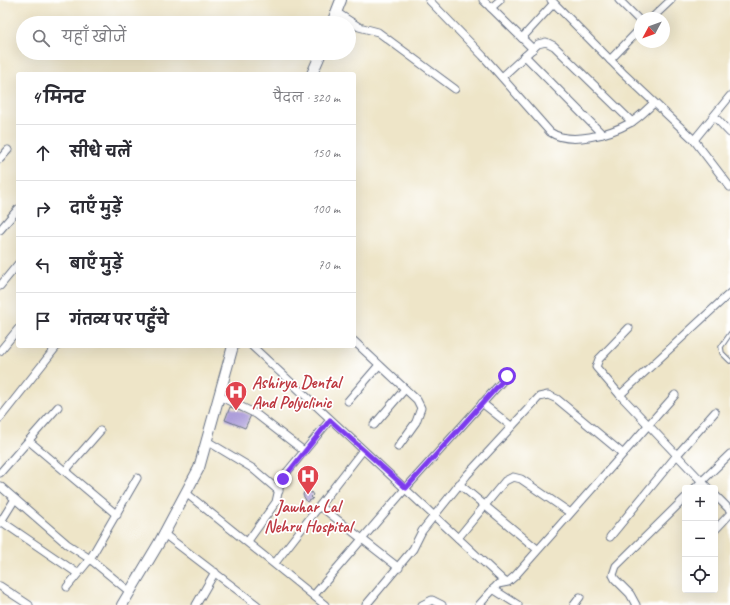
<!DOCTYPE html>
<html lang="hi">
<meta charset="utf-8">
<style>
:root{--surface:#fff;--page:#f7f7f7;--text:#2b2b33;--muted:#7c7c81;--line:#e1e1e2}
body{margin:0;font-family:Caveat,"Playpen Sans Deva",sans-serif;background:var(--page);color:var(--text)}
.controls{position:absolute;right:12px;bottom:12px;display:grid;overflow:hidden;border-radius:4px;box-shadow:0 4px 16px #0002}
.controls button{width:36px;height:36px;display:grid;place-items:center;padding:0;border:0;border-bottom:1px solid var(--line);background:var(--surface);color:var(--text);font:20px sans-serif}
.compass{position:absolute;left:634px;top:12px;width:36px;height:36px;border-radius:50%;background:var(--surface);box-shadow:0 4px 16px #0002;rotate:229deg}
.stop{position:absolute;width:12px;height:12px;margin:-9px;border:3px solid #7c3aed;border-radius:50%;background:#fff}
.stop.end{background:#7c3aed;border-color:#fff;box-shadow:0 1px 4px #0008}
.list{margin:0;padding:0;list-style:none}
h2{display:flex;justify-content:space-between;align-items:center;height:52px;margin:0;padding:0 16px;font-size:17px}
h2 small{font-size:13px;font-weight:400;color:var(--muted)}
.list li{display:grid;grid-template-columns:26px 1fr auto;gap:12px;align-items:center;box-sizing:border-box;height:56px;padding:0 16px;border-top:1px solid var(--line)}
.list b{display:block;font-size:15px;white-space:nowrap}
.list em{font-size:13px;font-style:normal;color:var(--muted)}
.icon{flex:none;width:22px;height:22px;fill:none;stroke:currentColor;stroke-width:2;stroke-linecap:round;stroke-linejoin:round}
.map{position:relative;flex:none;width:730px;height:605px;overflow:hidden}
.search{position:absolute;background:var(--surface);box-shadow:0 4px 16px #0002;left:16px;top:16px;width:340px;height:44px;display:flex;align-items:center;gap:10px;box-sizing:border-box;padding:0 14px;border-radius:22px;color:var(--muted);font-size:15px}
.panel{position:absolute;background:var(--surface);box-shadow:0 4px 16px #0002;left:16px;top:72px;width:340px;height:276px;border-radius:4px}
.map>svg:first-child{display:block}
</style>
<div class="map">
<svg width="730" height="605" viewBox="0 0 730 605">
<rect width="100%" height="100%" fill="#fff"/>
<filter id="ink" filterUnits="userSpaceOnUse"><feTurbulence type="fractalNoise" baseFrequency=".025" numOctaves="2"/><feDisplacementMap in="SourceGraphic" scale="8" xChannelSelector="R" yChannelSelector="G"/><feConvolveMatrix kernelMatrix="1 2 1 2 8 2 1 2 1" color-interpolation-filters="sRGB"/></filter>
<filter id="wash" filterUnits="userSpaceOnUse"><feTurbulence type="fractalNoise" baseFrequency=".012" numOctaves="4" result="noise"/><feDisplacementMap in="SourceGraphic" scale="16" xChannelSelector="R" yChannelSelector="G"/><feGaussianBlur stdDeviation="0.9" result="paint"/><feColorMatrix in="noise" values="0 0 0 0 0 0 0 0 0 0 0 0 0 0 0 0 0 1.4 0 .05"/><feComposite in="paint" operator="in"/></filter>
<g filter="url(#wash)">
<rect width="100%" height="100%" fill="#eee5c8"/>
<g id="blocks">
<g fill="#a99ad8">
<path d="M 230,407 L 251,415 L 245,428 L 225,420 Z"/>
<path d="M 305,489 L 308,493 L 311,492 L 313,495 L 311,497 L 313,499 L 307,502 L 303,495 Z"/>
</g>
</g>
</g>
<g filter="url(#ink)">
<use href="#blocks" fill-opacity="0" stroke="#656f83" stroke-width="1"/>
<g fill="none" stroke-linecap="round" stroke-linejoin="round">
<g stroke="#656f83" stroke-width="5.5">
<path id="lane" d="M 730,334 L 721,347 L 722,353 L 730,361"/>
</g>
<g stroke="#656f83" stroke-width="9">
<g id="street">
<path d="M 429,0 L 483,56 L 550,132 C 570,146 610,134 630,123 C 639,118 646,110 654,103"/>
<path d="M 483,0 L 533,49"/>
<path d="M 551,0 L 623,73 L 694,140 L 730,187"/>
<path d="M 619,0 L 640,21"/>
<path d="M 491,8 L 500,0"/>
<path d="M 336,12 L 359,27 L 378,32 L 455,89"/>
<path d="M 652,18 L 671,0"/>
<path d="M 522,38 L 554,3"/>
<path d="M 525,56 L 602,134"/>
<path d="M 610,60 L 640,29"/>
<path d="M 502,77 L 538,44 L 546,42 L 554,46 L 632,122"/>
<path d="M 714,116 L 730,133"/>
<path d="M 694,140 L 730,96"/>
<path d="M 0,159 L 8,150"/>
<path d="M 0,230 L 18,209"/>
<path d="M 0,286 L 18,264"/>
<path d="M 629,328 L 599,359 L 596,367 L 620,395 L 708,488"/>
<path d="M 354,341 L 417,400 L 421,408 L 416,422 L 398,447"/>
<path d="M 252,346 L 505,582"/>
<path d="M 0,351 L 18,329"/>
<path d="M 620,395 L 730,293"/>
<path d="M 219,396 L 256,414 L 304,451"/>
<path d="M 348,401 L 379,365"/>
<path d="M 482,403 L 511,426"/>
<path d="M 0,418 L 57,346"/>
<path d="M 374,425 L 405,389"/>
<path d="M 29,441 L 117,515"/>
<path d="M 207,441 L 252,468 L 279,491"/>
<path d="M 65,471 L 100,431"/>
<path d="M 0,473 L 58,407"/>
<path d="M 459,484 L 537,549"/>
<path d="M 0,486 L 67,544 L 90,559 L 130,592"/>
<path d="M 695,488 L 730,454"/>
<path d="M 186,493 L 325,605"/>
<path d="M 715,495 L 730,510"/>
<path d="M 320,506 L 399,568"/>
<path d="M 1,521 L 77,573"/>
<path d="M 0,523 L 15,499"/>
<path d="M 715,530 L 730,514"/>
<path d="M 164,534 L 257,605"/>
<path d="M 610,537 L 677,455 L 715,412"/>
<path d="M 458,538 L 505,481 L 513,477 L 521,479 L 569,512"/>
<path d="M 248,541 L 276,502 L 280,484 L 287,472 L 330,420"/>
<path d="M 275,563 L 363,450"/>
<path d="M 0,586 L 29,605"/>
<path d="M 67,587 L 90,559 L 137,478"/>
<path d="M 493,589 L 518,605"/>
<path d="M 314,595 L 406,488 L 507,376"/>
<path d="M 196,605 L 215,572"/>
<path d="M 366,605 L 413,549 L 422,531 L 467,475 L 539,397 L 548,395 L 557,399 L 622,453"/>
<path d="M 422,605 L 432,600 L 442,605"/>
<path d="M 479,605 L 498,584 L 508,582 L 515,576 L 675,395"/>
<path d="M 574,605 L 580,597"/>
<path d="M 636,605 L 630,594 L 615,579 L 613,575 L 616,566 L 685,498"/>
</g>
</g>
<g stroke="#656f83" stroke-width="12">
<g id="secondary">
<path d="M 332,23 L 341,0"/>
<path d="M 312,74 L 321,53"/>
<path d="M 122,605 L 159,543 L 199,468 L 233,346"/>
</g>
</g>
<use href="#lane" stroke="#fff" stroke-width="3.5"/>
<use href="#street" stroke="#fff" stroke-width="7"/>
<use href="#secondary" stroke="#fff" stroke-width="10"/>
</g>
</g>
<g fill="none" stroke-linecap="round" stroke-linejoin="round" filter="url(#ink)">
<path stroke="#7c3aed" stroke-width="5" d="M 283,479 L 330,420 L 406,488 L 507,376"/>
</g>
<defs>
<g id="hospital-pin" transform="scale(1.15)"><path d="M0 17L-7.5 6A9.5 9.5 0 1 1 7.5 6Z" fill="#e0444e" stroke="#fff"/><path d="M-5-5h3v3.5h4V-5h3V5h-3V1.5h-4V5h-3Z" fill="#fff"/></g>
</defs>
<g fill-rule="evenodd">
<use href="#hospital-pin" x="236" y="392"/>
<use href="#hospital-pin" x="308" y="476"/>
</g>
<g text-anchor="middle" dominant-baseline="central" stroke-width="3.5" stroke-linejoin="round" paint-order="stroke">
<g font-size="17" font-weight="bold" fill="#be3a42" stroke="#fff" text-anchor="start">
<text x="252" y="382">Ashirya Dental<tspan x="252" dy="20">And Polyclinic</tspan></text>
<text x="308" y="506" text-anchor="middle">Jawhar Lal<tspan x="308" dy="20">Nehru Hospital</tspan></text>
</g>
</g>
</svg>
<div class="controls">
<button>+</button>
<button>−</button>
<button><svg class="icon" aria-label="locate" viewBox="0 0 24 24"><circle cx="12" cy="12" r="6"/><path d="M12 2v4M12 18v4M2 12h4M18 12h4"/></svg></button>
</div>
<svg class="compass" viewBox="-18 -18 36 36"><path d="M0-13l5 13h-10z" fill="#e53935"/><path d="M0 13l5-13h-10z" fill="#7c7c81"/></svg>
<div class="stop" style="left:507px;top:376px"></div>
<div class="stop end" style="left:283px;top:479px"></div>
<div class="search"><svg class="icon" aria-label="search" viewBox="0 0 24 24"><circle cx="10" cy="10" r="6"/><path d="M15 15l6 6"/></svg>यहाँ खोजें</div>
<section class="panel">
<h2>4 मिनट<small>पैदल · 320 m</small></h2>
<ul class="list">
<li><svg class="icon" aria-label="ahead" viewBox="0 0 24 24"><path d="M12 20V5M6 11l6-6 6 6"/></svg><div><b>सीधे चलें</b></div><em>150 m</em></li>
<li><svg class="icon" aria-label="right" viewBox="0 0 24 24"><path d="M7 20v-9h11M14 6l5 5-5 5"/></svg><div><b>दाएँ मुड़ें</b></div><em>100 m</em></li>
<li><svg class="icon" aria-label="left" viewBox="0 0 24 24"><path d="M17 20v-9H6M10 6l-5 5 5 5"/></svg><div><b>बाएँ मुड़ें</b></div><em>70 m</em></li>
<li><svg class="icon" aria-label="arrive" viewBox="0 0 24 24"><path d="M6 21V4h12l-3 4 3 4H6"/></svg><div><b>गंतव्य पर पहुँचे</b></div></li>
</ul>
</section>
</div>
